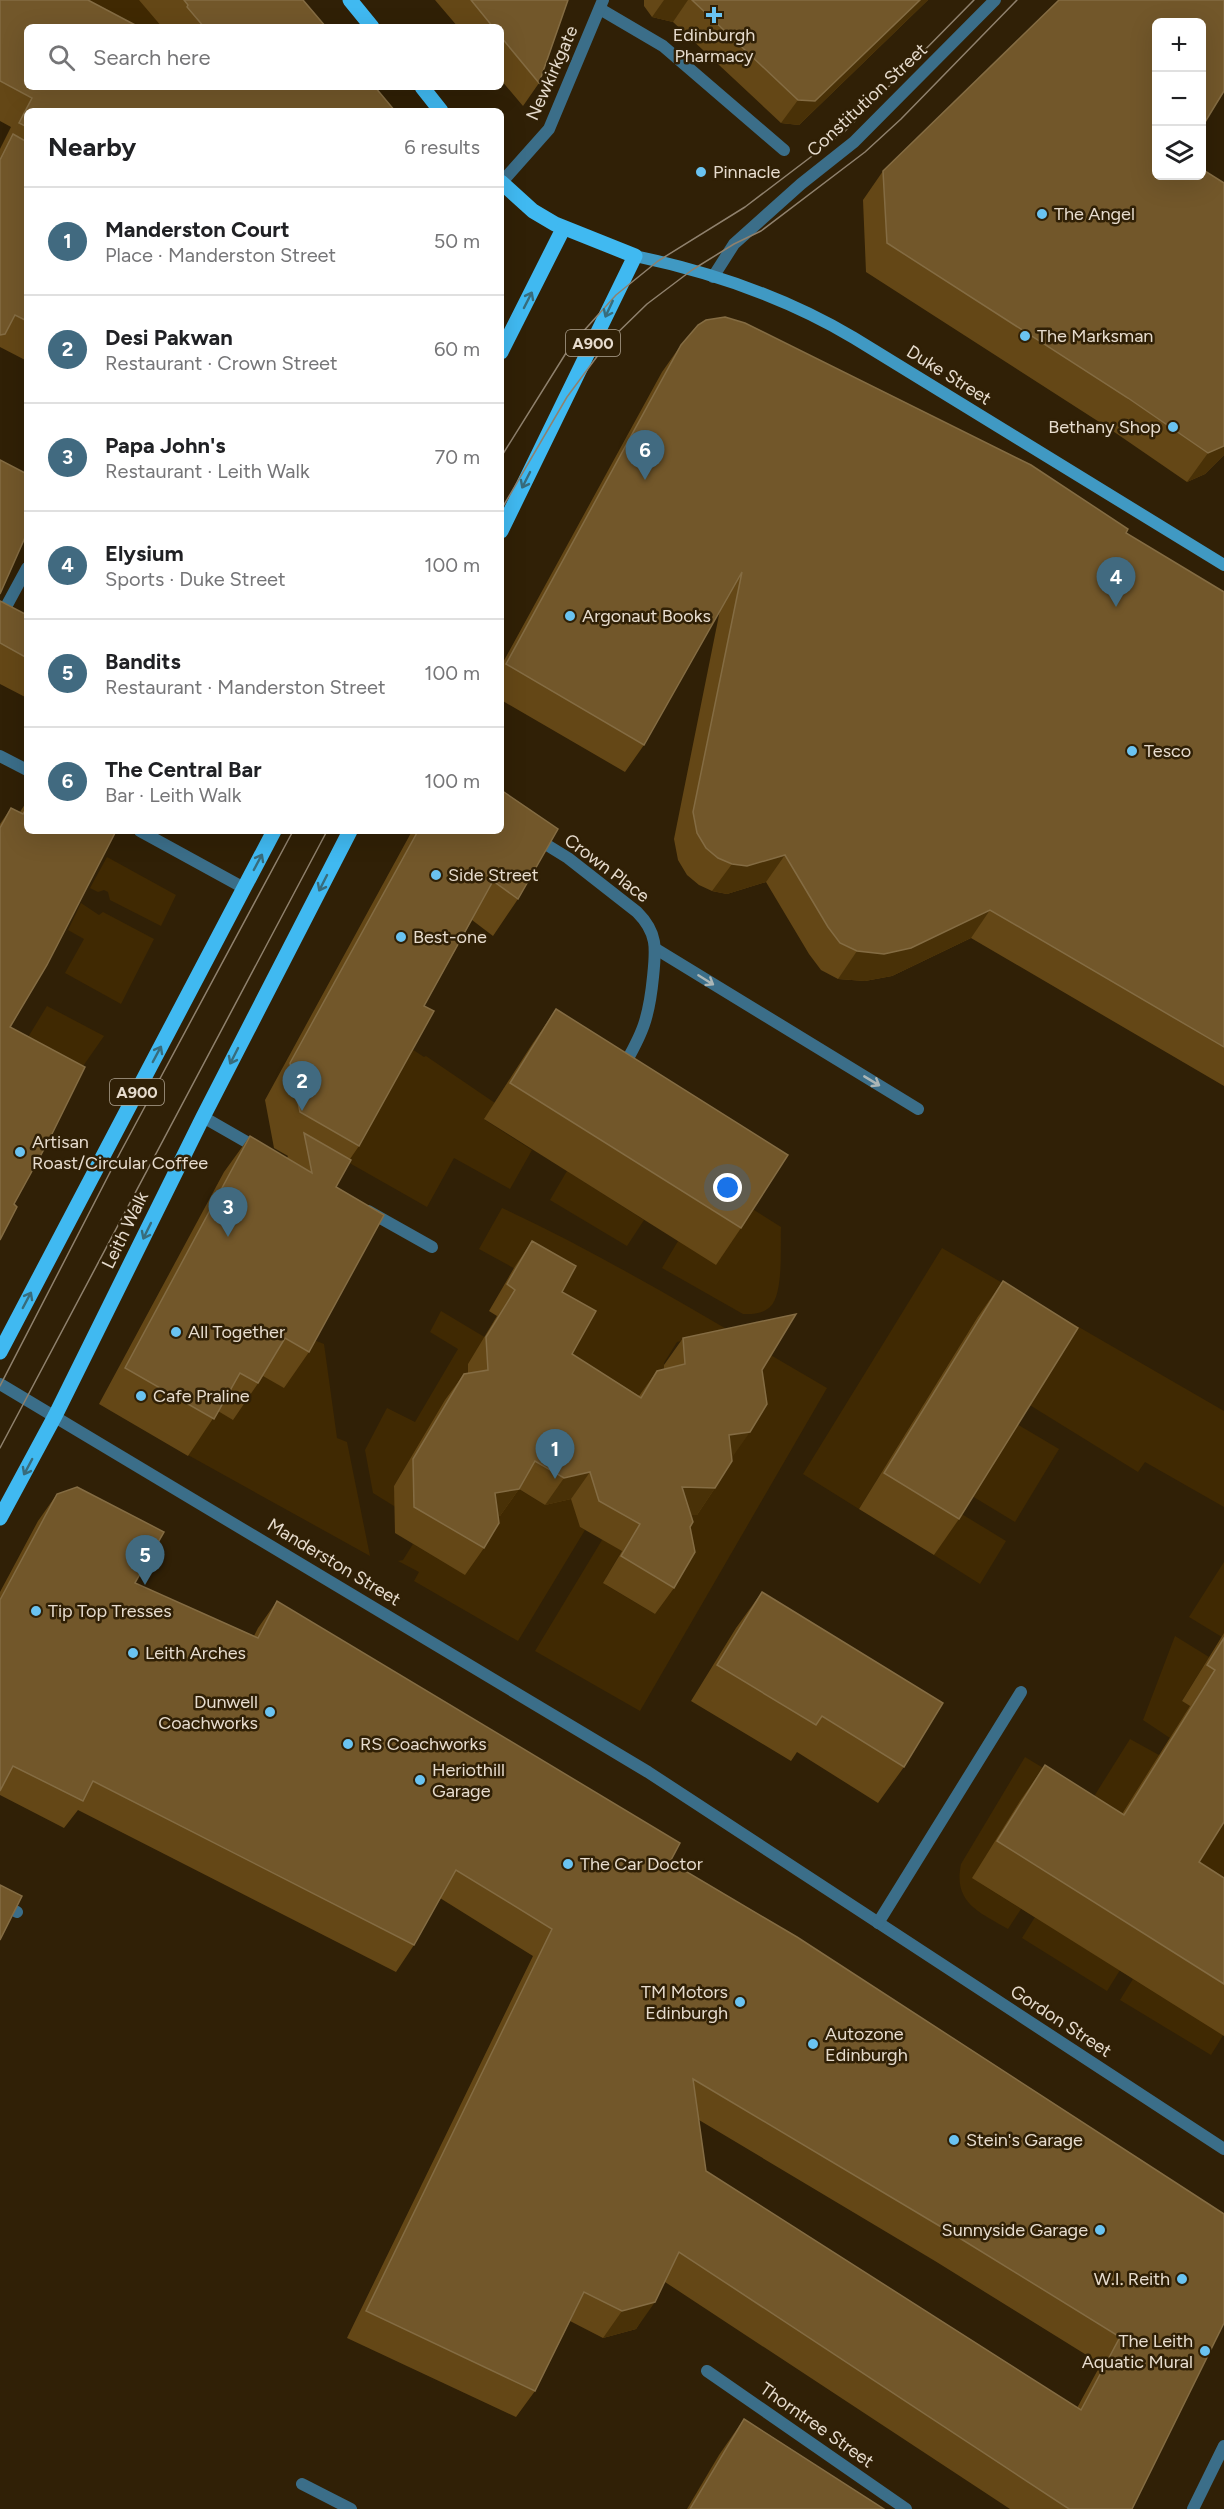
<!DOCTYPE html>
<meta charset="utf-8">
<style>
:root{--surface:#fff;--page:#f2f2f2;--text:#202124;--muted:#757577;--line:#e0e0e0;--accent:#416a80}
body{margin:0;font-family:Figtree,sans-serif;background:var(--page);color:var(--text)}
.controls{position:absolute;right:18px;top:18px;display:grid;overflow:hidden;border-radius:9px;box-shadow:0 6px 24px #0002}
.controls button{width:54px;height:54px;display:grid;place-items:center;padding:0;border:0;border-bottom:2px solid var(--line);background:var(--surface);color:var(--text);font:30px sans-serif}
.you{position:absolute;left:728px;top:1188px;width:21px;height:21px;margin:-15px;border:4px solid #fff;border-radius:50%;background:#1a73e8;box-shadow:0 0 0 9px #1a73e833}
.badge{display:grid;place-items:center;width:39px;height:39px;border-radius:50%;background:var(--accent);color:#fff;font-size:20px;font-weight:700}
.pin{position:absolute;translate:-50% -50px;filter:drop-shadow(0 2px 3px #0008)}
.pin::after{content:'';position:absolute;top:32px;width:21px;height:18px;background:inherit;clip-path:polygon(0 0,100% 0,50% 100%)}
.list{margin:0;padding:0;list-style:none}
h2{display:flex;justify-content:space-between;align-items:center;height:78px;margin:0;padding:0 24px;font-size:26px}
h2 small{font-size:20px;font-weight:400;color:var(--muted)}
.list li{display:grid;grid-template-columns:39px 1fr auto;gap:18px;align-items:center;box-sizing:border-box;height:108px;padding:0 24px;border-top:2px solid var(--line)}
.list b{display:block;font-size:22px;white-space:nowrap}
.list p{margin:0;font-size:20px;white-space:nowrap;color:var(--muted)}
.list em{font-size:20px;font-style:normal;color:var(--muted)}
.icon{flex:none;width:33px;height:33px;fill:none;stroke:currentColor;stroke-width:2;stroke-linecap:round;stroke-linejoin:round}
.map{position:relative;flex:none;width:1224px;height:2509px;overflow:hidden}
.search{position:absolute;background:var(--surface);box-shadow:0 6px 24px #0002;left:24px;top:24px;width:480px;height:66px;display:flex;align-items:center;gap:15px;box-sizing:border-box;padding:0 21px;border-radius:9px;color:var(--muted);font-size:22px}
.panel{position:absolute;background:var(--surface);box-shadow:0 6px 24px #0002;left:24px;top:108px;width:480px;height:726px;border-radius:9px}
.map>svg:first-child{display:block}
</style>
<div class="map">
<svg width="1224" height="2509" viewBox="0 0 1224 2509">
<rect width="100%" height="100%" fill="#302006"/>
<g fill="#402902">
<path d="M 0,0 L 165,0 L 185,27 L 64,27 Z"/>
<path d="M 107,857 L 176,895 L 161,926 L 110,900 L 108,892 L 104,890 L 98,892 L 90,888 Z"/>
<path d="M 81,903 L 99,915 L 103,912 L 154,939 L 121,1004 L 65,973 L 84,939 L 68,930 Z"/>
<path d="M 47,1006 L 104,1036 L 81,1069 L 27,1039 Z"/>
<path d="M 409,1047 L 424,1057 L 426,1056 L 495,1103 L 485,1120 L 532,1150 L 510,1189 L 454,1158 L 427,1207 L 346,1161 Z"/>
<path d="M 567,1171 L 644,1220 L 627,1246 L 550,1200 Z"/>
<path d="M 502,1208 C 614,1260 720,1326 827,1388 L 640,1711 L 535,1651 L 602,1540 L 628,1540 L 606,1578 L 606,1585 L 655,1614 L 685,1340 L 677,1342 L 664,1363 L 664,1401 L 579,1422 L 557,1292 L 479,1249 Z"/>
<path d="M 751,1208 L 781,1227 C 780,1246 784,1294 770,1307 C 762,1314 753,1314 743,1314 L 662,1268 L 678,1241 Z"/>
<path d="M 942,1248 L 1224,1411 L 1224,1507 L 1145,1462 L 1138,1472 L 1028,1404 L 977,1318 L 859,1509 L 803,1474 Z"/>
<path d="M 441,1311 L 491,1341 L 468,1374 L 422,1452 L 414,1453 L 394,1486 L 394,1493 L 402,1511 L 373,1493 L 365,1450 L 387,1408 L 415,1422 L 458,1349 L 430,1332 Z"/>
<path d="M 311,1339 L 324,1344 L 337,1438 L 347,1442 L 370,1556 L 188,1455 L 230,1381 Z"/>
<path d="M 1015,1423 L 1059,1449 L 1015,1522 L 972,1496 Z"/>
<path d="M 517,1488 L 545,1505 L 563,1488 L 587,1503 L 580,1527 L 585,1530 L 518,1641 L 414,1581 L 419,1572 L 398,1561 L 403,1560 L 413,1544 L 459,1571 L 479,1539 Z"/>
<path d="M 960,1513 L 1006,1541 L 980,1584 L 934,1555 Z"/>
<path d="M 1224,1562 L 1224,1634 L 1222,1637 L 1189,1617 Z"/>
<path d="M 1175,1636 L 1209,1657 L 1182,1701 L 1190,1706 L 1170,1738 L 1143,1720 Z"/>
<path d="M 1130,1739 L 1159,1755 L 1224,1818 L 1224,2034 L 1211,2055 L 1120,2000 L 1133,1979 L 1172,2003 L 972,1878 L 1021,1909 L 1008,1929 C 979,1912 953,1903 961,1864 L 1025,1757 L 1093,1798 Z"/>
<path d="M 1035,1917 L 1120,1970 L 1107,1991 L 1022,1938 Z"/>
</g>
<g fill="none" stroke-linecap="round" stroke-linejoin="round">
<g stroke="#3b6e89" stroke-width="12">
<path d="M 713,277 L 734,244 L 801,184 L 854,142 L 995,0"/>
<path d="M 0,618 L 27,568"/>
<path d="M 656,949 L 918,1109"/>
<path d="M 0,1903 L 17,1912"/>
<path d="M 302,2484 L 351,2509"/>
</g>
<g stroke="#3b6e89" stroke-width="12">
<path d="M 600,9 L 663,46 L 784,150"/>
<path d="M 501,183 L 549,129 L 603,0"/>
<path d="M 0,756 L 27,770"/>
<path d="M 140,831 L 244,888"/>
<path d="M 534,837 L 568,858 L 637,912 C 658,933 656,949 653,977 C 649,1018 643,1033 622,1069"/>
<path d="M 203,1117 L 259,1149"/>
<path d="M 368,1211 L 432,1247"/>
<path d="M 0,1384 L 648,1772 L 1224,2149"/>
<path d="M 878,1923 L 1021,1692"/>
<path d="M 707,2371 L 906,2509"/>
<path d="M 1193,2509 L 1224,2446"/>
</g>
<path stroke="#4099c3" stroke-width="12" d="M 635,256 C 711,272 787,298 854,338 L 1224,565"/>
<g stroke="#40b9f1" stroke-width="15">
<path d="M 350,0 L 372,27"/>
<path d="M 422,87 L 441,111"/>
<path d="M 501,182 L 533,211 L 555,224 L 635,256 L 501,531"/>
<path d="M 501,352 L 563,229"/>
<path d="M 0,1352 L 274,831"/>
<path d="M 0,1518 L 55,1416 L 203,1117 L 350,831"/>
</g>
<g stroke="#8f816d" stroke-width="1.5">
<path d="M 501,457 L 571,345 L 616,295 L 658,261 L 745,207 L 845,131 L 974,0"/>
<path d="M 501,510 L 567,397 L 607,343 L 647,304 L 692,270 L 734,244 L 761,231 L 865,152 L 901,119 L 1017,0"/>
<path d="M 0,1386 L 120,1153 L 293,831"/>
<path d="M 0,1448 L 327,831"/>
</g>
</g>
<g fill="#644716" fill-rule="evenodd">
<path d="M 0,0 L 27,87 L 375,87 L 27,111 L 27,361 L 0,347 L 0,149 L 11,127 L 0,121 Z"/>
<path d="M 139,0 L 303,0 L 326,27 L 162,27 Z"/>
<path d="M 435,0 L 568,0 L 539,83 L 523,106 L 501,80 L 501,27 L 458,27 Z"/>
<path d="M 644,0 L 928,0 L 799,125 L 781,123 L 673,22 L 652,17 L 644,6 Z"/>
<path d="M 883,171 L 1156,176 L 1224,183 L 1224,455 L 1205,474 L 1187,482 L 1107,427 L 866,272 L 863,200 Z"/>
<path d="M 681,345 L 1126,533 L 1224,592 L 1224,1086 L 971,938 L 892,976 L 865,981 L 838,979 L 821,970 L 809,954 L 766,882 L 727,894 L 712,891 L 699,885 L 687,875 L 678,860 L 674,839 L 720,610 L 644,745 L 625,772 L 501,700 L 501,666 L 662,372 Z"/>
<path d="M 0,601 L 27,615 L 27,698 L 0,684 Z"/>
<path d="M 27,801 L 27,831 L 10,1027 L 14,1204 L 0,1240 L 0,824 L 11,808 L 20,812 Z"/>
<path d="M 412,831 L 501,831 L 518,899 L 493,936 L 472,920 L 424,1006 L 359,1146 L 350,1159 L 336,1187 L 309,1352 L 284,1388 L 263,1376 L 233,1420 L 218,1411 L 188,1456 L 99,1404 L 224,1172 L 250,1136 L 287,1158 L 288,1156 L 274,1148 L 265,1100 Z"/>
<path d="M 556,1009 L 741,1228 L 716,1265 L 484,1119 L 531,1046 Z"/>
<path d="M 532,1241 L 562,1292 L 572,1354 L 639,1396 L 657,1371 L 664,1369 L 664,1365 L 683,1338 L 762,1370 L 732,1458 L 715,1488 L 697,1515 L 691,1514 L 690,1527 L 674,1588 L 655,1614 L 603,1583 L 622,1551 L 580,1527 L 571,1499 L 545,1505 L 519,1489 L 500,1516 L 498,1516 L 484,1548 L 465,1575 L 395,1533 L 394,1486 L 445,1400 L 464,1374 L 468,1373 L 468,1364 L 497,1316 L 489,1311 L 514,1268 Z"/>
<path d="M 1003,1281 L 959,1519 L 934,1555 L 859,1509 L 977,1318 Z"/>
<path d="M 57,1494 L 135,1583 L 254,1636 L 258,1628 L 277,1601 L 670,1862 L 1224,2214 L 1132,2509 L 1010,2509 L 665,2282 L 636,2329 L 603,2338 L 570,2321 L 535,2391 L 516,2417 L 347,2338 L 533,1956 L 440,1898 L 414,1945 L 396,1972 L 78,1810 L 64,1828 L 0,1795 L 0,1592 L 38,1521 ZM 699,2120 L 935,2261 L 1101,2364 L 1077,2408 L 706,2171 Z"/>
<path d="M 762,1592 L 904,1767 L 878,1803 L 797,1752 L 791,1761 L 691,1701 L 736,1628 Z"/>
<path d="M 1224,1633 L 1224,1822 L 1199,1862 L 1224,1878 L 1224,2036 L 972,1878 L 1020,1801 L 1045,1765 L 1122,1814 L 1190,1706 L 1182,1701 Z"/>
<path d="M 744,2419 L 884,2509 L 687,2509 L 719,2455 Z"/>
</g>
<g fill="#493107">
<path d="M 664,0 L 688,0 L 673,22 L 652,17 Z"/>
<path d="M 920,0 L 928,0 L 799,125 L 781,123 L 798,100 Z"/>
<path d="M 1224,446 L 1224,455 L 1205,474 L 1187,482 L 1208,453 Z"/>
<path d="M 785,855 L 766,882 L 727,894 L 712,891 L 732,864 Z"/>
<path d="M 990,910 L 971,938 L 892,976 L 865,981 L 838,979 L 857,951 Z"/>
<path d="M 750,1432 L 731,1459 L 729,1435 Z"/>
<path d="M 590,1472 L 571,1499 L 545,1505 L 564,1478 Z"/>
<path d="M 682,1487 L 715,1488 L 697,1515 L 664,1513 Z"/>
<path d="M 519,1489 L 500,1516 L 476,1519 L 495,1493 Z"/>
<path d="M 655,2302 L 636,2329 L 603,2338 L 622,2311 Z"/>
</g>
<g fill="#72572a" stroke="#846c43" stroke-width="1.5" fill-rule="evenodd">
<path d="M 0,0 L 88,0 L 139,27 L 27,27 L 27,87 L 252,87 L 255,88 L 254,87 L 375,87 L 395,111 L 27,111 L 27,127 L 19,123 L 32,98 L 0,81 Z"/>
<path d="M 184,0 L 303,0 L 326,27 L 204,27 L 187,7 L 188,5 Z"/>
<path d="M 471,0 L 568,0 L 539,83 L 501,37 L 501,27 L 493,27 Z"/>
<path d="M 692,0 L 920,0 L 815,101 L 798,100 Z"/>
<path d="M 1059,0 L 1224,0 L 1224,91 L 1202,127 L 1202,22 L 1156,22 L 1156,176 L 1202,176 L 1202,169 L 1224,183 L 1224,446 L 1208,453 L 1128,398 L 887,243 L 883,171 Z"/>
<path d="M 13,134 L 27,142 L 27,321 L 15,315 L 5,334 L 0,335 L 0,160 Z"/>
<path d="M 725,317 L 745,323 L 1031,465 L 1128,529 L 1126,533 L 1224,592 L 1224,1047 L 990,910 L 911,948 L 884,954 L 857,951 L 840,943 L 828,927 L 785,855 L 747,866 L 732,864 L 718,858 L 706,848 L 697,833 L 693,812 L 742,572 L 644,745 L 506,664 L 681,345 L 698,325 L 706,320 Z"/>
<path d="M 0,460 L 27,474 L 27,533 L 0,594 Z"/>
<path d="M 0,601 L 27,615 L 27,658 L 0,643 Z"/>
<path d="M 501,790 L 558,829 L 518,899 L 493,881 L 424,1006 L 434,1011 L 359,1146 L 300,1112 L 290,1063 L 418,831 L 501,831 Z"/>
<path d="M 27,807 L 27,831 L 116,831 L 47,965 L 10,1027 L 85,1067 L 48,1142 L 14,1204 L 17,1207 L 0,1240 L 0,828 L 11,808 L 23,814 Z"/>
<path d="M 556,1009 L 788,1155 L 741,1228 L 510,1083 Z"/>
<path d="M 304,1133 L 351,1160 L 336,1187 L 384,1215 L 309,1352 L 285,1338 L 258,1383 L 240,1373 L 214,1419 L 125,1368 L 250,1136 L 312,1173 Z"/>
<path d="M 532,1241 L 576,1266 L 562,1292 L 596,1311 L 572,1354 L 641,1398 L 657,1371 L 685,1364 L 683,1338 L 796,1314 L 762,1370 L 767,1404 L 750,1432 L 729,1435 L 732,1461 L 715,1488 L 682,1487 L 693,1522 L 690,1527 L 695,1552 L 674,1588 L 621,1556 L 640,1524 L 599,1501 L 590,1472 L 564,1478 L 535,1461 L 519,1489 L 495,1493 L 499,1523 L 484,1548 L 414,1507 L 413,1459 L 464,1374 L 488,1370 L 486,1337 L 515,1290 L 507,1284 Z"/>
<path d="M 1003,1281 L 1078,1328 L 959,1519 L 884,1473 Z"/>
<path d="M 77,1487 L 164,1532 L 135,1583 L 258,1638 L 277,1601 L 680,1843 L 670,1862 L 797,1937 L 1224,2214 L 1224,2323 L 1132,2509 L 1069,2509 L 679,2252 L 655,2302 L 622,2311 L 584,2292 L 535,2391 L 366,2311 L 552,1929 L 456,1870 L 414,1945 L 93,1781 L 83,1801 L 13,1766 L 0,1791 L 0,1600 L 57,1494 ZM 693,2079 L 953,2234 L 1120,2337 L 1081,2410 L 706,2171 Z"/>
<path d="M 762,1592 L 943,1703 L 904,1767 L 822,1716 L 816,1725 L 717,1665 Z"/>
<path d="M 1224,1638 L 1224,1822 L 1199,1862 L 1224,1878 L 1224,1984 L 997,1841 L 1045,1765 L 1124,1815 L 1215,1670 L 1207,1665 Z"/>
<path d="M 0,1885 L 22,1896 L 0,1940 Z"/>
<path d="M 744,2419 L 884,2509 L 690,2509 Z"/>
</g>
<defs><path id="oneway-shaft" d="M-6 0H5M1.5-3L5.5 0L1.5 3" fill="none" stroke-width="1.6" stroke-linecap="round" stroke-linejoin="round" transform="scale(1.5)"/></defs>
<g stroke="#386c7c">
<use href="#oneway-shaft" transform="translate(528 300) rotate(-63)"/>
<use href="#oneway-shaft" transform="translate(609 309) rotate(115)"/>
<use href="#oneway-shaft" transform="translate(526 480) rotate(117)"/>
<use href="#oneway-shaft" transform="translate(258 862) rotate(-62)"/>
<use href="#oneway-shaft" transform="translate(323 883) rotate(117)"/>
<use href="#oneway-shaft" transform="translate(157 1054) rotate(-62)"/>
<use href="#oneway-shaft" transform="translate(234 1056) rotate(117)"/>
<use href="#oneway-shaft" transform="translate(147 1231) rotate(116)"/>
<use href="#oneway-shaft" transform="translate(27 1300) rotate(-62)"/>
<use href="#oneway-shaft" transform="translate(28 1467) rotate(118)"/>
</g>
<g stroke="#abb6b6">
<use href="#oneway-shaft" transform="translate(706 980) rotate(32)"/>
<use href="#oneway-shaft" transform="translate(872 1081) rotate(31)"/>
</g>
<g fill="#6ac3f1" stroke="#302006" stroke-width="2">
<path d="M711 6h6v6h6v6h-6v6h-6v-6h-6v-6h6z"/>
<circle cx="701" cy="172" r="6"/>
<circle cx="1042" cy="214" r="6"/>
<circle cx="1025" cy="336" r="6"/>
<circle cx="1173" cy="427" r="6"/>
<circle cx="570" cy="616" r="6"/>
<circle cx="1132" cy="751" r="6"/>
<circle cx="436" cy="875" r="6"/>
<circle cx="401" cy="937" r="6"/>
<circle cx="20" cy="1152" r="6"/>
<circle cx="176" cy="1332" r="6"/>
<circle cx="141" cy="1396" r="6"/>
<circle cx="36" cy="1611" r="6"/>
<circle cx="133" cy="1653" r="6"/>
<circle cx="270" cy="1712" r="6"/>
<circle cx="348" cy="1744" r="6"/>
<circle cx="420" cy="1780" r="6"/>
<circle cx="568" cy="1864" r="6"/>
<circle cx="740" cy="2002" r="6"/>
<circle cx="813" cy="2044" r="6"/>
<circle cx="954" cy="2140" r="6"/>
<circle cx="1100" cy="2230" r="6"/>
<circle cx="1182" cy="2279" r="6"/>
<circle cx="1205" cy="2351" r="6"/>
</g>
<g text-anchor="middle" dominant-baseline="central" stroke-width="5" stroke-linejoin="round" paint-order="stroke">
<g fill="#302006" stroke="#b0a492" stroke-width="1.5">
<rect x="566" y="330" width="54" height="26" rx="4.5"/>
<rect x="110" y="1079" width="54" height="26" rx="4.5"/>
</g>
<g font-size="16" font-weight="bold" fill="#e7dcce">
<text x="593" y="343">A900</text>
<text x="137" y="1092">A900</text>
</g>
<g font-size="18" fill="#e7dcce" stroke="#302006" text-anchor="start">
<text x="714" y="35" text-anchor="middle">Edinburgh<tspan x="714" dy="21">Pharmacy</tspan></text>
<text x="713" y="172">Pinnacle</text>
<text x="1054" y="214">The Angel</text>
<text x="1037" y="336">The Marksman</text>
<text x="1161" y="427" text-anchor="end">Bethany Shop</text>
<text x="582" y="616">Argonaut Books</text>
<text x="1144" y="751">Tesco</text>
<text x="448" y="875">Side Street</text>
<text x="413" y="937">Best-one</text>
<text x="32" y="1142">Artisan<tspan x="32" dy="21">Roast/Circular Coffee</tspan></text>
<text x="188" y="1332">All Together</text>
<text x="153" y="1396">Cafe Praline</text>
<text x="48" y="1611">Tip Top Tresses</text>
<text x="145" y="1653">Leith Arches</text>
<text x="258" y="1702" text-anchor="end">Dunwell<tspan x="258" dy="21">Coachworks</tspan></text>
<text x="360" y="1744">RS Coachworks</text>
<text x="432" y="1770">Heriothill<tspan x="432" dy="21">Garage</tspan></text>
<text x="580" y="1864">The Car Doctor</text>
<text x="728" y="1992" text-anchor="end">TM Motors<tspan x="728" dy="21">Edinburgh</tspan></text>
<text x="825" y="2034">Autozone<tspan x="825" dy="21">Edinburgh</tspan></text>
<text x="966" y="2140">Stein's Garage</text>
<text x="1088" y="2230" text-anchor="end">Sunnyside Garage</text>
<text x="1170" y="2279" text-anchor="end">W.I. Reith</text>
<text x="1193" y="2341" text-anchor="end">The Leith<tspan x="1193" dy="21">Aquatic Mural</tspan></text>
</g>
<g font-size="18" fill="#e7dcce" stroke="#302006">
<text transform="translate(552 73) rotate(-66)">Newkirkgate</text>
<text transform="translate(867 100) rotate(-43)">Constitution Street</text>
<text transform="translate(949 375) rotate(32)">Duke Street</text>
<text transform="translate(607 868) rotate(37)">Crown Place</text>
<text transform="translate(125 1230) rotate(-64)">Leith Walk</text>
<text transform="translate(334 1562) rotate(31)">Manderston Street</text>
<text transform="translate(1061 2021) rotate(33)">Gordon Street</text>
<text transform="translate(817 2425) rotate(35)">Thorntree Street</text>
</g>
</g>
</svg>
<div class="controls">
<button>+</button>
<button>−</button>
<button><svg class="icon" aria-label="layers" viewBox="0 0 24 24"><path d="M12 4l9 5-9 5-9-5zM3 14l9 5 9-5"/></svg></button>
</div>
<div class="you"></div>
<div class="pin badge" style="left:555px;top:1479px">1</div>
<div class="pin badge" style="left:302px;top:1111px">2</div>
<div class="pin badge" style="left:228px;top:1237px">3</div>
<div class="pin badge" style="left:1116px;top:607px">4</div>
<div class="pin badge" style="left:145px;top:1585px">5</div>
<div class="pin badge" style="left:645px;top:480px">6</div>
<div class="search"><svg class="icon" aria-label="search" viewBox="0 0 24 24"><circle cx="10" cy="10" r="6"/><path d="M15 15l6 6"/></svg>Search here</div>
<section class="panel">
<h2>Nearby<small>6 results</small></h2>
<ul class="list">
<li><span class="badge">1</span><div><b>Manderston Court</b><p>Place · Manderston Street</p></div><em>50 m</em></li>
<li><span class="badge">2</span><div><b>Desi Pakwan</b><p>Restaurant · Crown Street</p></div><em>60 m</em></li>
<li><span class="badge">3</span><div><b>Papa John's</b><p>Restaurant · Leith Walk</p></div><em>70 m</em></li>
<li><span class="badge">4</span><div><b>Elysium</b><p>Sports · Duke Street</p></div><em>100 m</em></li>
<li><span class="badge">5</span><div><b>Bandits</b><p>Restaurant · Manderston Street</p></div><em>100 m</em></li>
<li><span class="badge">6</span><div><b>The Central Bar</b><p>Bar · Leith Walk</p></div><em>100 m</em></li>
</ul>
</section>
</div>
